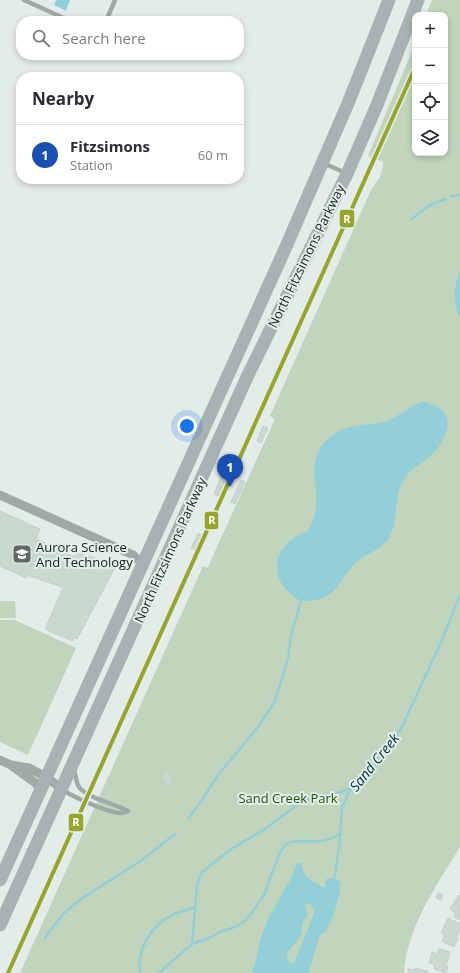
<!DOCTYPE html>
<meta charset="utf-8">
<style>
:root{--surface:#fff;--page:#f2f2f3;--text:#2b2b33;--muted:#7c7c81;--line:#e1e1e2;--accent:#d93025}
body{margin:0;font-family:"Open Sans",sans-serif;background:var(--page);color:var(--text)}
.controls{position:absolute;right:12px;top:12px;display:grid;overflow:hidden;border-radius:8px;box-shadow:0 2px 6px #0003}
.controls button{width:36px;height:36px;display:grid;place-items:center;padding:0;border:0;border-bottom:1px solid var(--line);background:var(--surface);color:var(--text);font:20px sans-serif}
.you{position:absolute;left:187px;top:426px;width:14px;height:14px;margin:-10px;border:3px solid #fff;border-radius:50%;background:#1a73e8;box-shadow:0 0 0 6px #1a73e833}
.badge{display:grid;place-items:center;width:26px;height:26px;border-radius:50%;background:var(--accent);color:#fff;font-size:13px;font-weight:700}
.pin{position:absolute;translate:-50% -33px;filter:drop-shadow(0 1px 2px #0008)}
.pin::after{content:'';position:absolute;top:21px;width:14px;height:12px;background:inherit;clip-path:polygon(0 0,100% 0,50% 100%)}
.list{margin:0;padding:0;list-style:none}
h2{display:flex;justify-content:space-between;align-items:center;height:52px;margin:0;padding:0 16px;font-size:17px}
h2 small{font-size:13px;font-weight:400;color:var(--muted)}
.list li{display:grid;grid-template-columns:26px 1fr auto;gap:12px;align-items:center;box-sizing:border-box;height:60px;padding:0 16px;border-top:1px solid var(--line)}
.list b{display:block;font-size:15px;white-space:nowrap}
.list p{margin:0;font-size:13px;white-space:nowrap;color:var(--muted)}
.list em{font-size:13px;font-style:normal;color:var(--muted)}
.icon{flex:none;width:22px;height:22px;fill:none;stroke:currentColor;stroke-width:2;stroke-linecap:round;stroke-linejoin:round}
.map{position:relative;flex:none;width:460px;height:973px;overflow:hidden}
.search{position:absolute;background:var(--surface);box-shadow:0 2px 6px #0003;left:16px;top:16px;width:228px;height:44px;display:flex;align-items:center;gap:10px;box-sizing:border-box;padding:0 14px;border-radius:16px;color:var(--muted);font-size:15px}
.panel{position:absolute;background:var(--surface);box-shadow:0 2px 6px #0003;left:16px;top:72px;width:228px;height:112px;border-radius:16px}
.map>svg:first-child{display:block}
</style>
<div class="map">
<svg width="460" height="973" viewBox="0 0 460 973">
<rect width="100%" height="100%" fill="#e4ece9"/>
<g fill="#c0d5bb">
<path d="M 432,0 L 460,0 L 460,847 C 437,885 407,926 404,973 L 20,973 L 203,566 L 208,568 L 212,558 L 275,419 L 270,416 L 371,190 C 378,181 383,174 383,162 L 368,156 L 415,44 L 415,153 L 445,153 L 445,15 L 426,15 Z"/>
<path d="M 0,601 L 15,601 L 16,618 L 0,618 Z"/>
<path d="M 0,620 L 15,620 L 76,648 L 28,755 L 0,742 Z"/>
</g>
<g fill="#92cfd9" fill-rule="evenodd">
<path d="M 56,0 L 70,0 L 66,11 L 54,5 Z"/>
<path d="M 460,271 L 460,318 C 452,303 454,286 460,271 Z"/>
<path d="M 422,402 C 431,403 441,406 445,414 C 448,419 448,424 447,429 C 444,443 434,454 423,462 C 416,467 409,471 405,478 C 392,496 400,519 389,538 C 382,550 365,554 355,563 C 350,568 346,574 342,580 C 335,592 326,599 311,601 C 308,601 303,601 299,600 C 295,598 291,594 288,591 C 281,585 277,576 277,567 C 276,555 285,543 295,537 C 299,535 305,533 308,530 C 311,526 313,520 314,516 C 320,498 312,480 315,462 C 319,442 335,429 355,426 C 366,424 377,424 388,421 C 400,416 410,405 422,402 Z"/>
<path d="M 297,863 L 301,863 C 305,881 310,878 322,887 L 325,887 L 326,879 L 333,878 L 341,882 C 339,900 334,916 326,932 L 320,935 C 318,942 316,947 314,954 C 312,961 311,967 308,973 L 251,973 L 255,964 L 260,941 L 267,921 L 291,878 ZM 310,903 L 313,908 L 314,914 L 296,958 L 294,963 L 291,964 L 287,959 L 287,953 L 300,937 L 302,932 L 302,923 L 308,915 L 305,905 L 306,904 Z"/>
</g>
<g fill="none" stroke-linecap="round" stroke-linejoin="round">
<g stroke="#92cfd9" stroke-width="2.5">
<path d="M 451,196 L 460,195"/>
<path d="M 412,219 L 428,206 L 446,199"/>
<path d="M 188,819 L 202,800 L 218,775 L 258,727 L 275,701 L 284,672 L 288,658 L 291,635 L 301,601"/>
<path d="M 334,882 L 339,848 L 342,809 L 347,796 L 351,788 L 364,777 L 387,750 L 402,727 L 442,640 L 460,595"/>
<path d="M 45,938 L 63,914 L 81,899 L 142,860 L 175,834"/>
<path d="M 192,944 L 197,885 L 202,872 L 231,849 L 265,829 L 298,804 L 315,797 L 340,792 L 351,788"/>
<path d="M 140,973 C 136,949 152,924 174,914 C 181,911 188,911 194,907"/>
<path d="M 159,973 L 192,944 L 209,938 L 222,931 L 235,927 L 244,922 L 252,913 L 264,895 L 280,852 L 286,844 C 305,836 319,848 339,834"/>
</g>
</g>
<g fill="#cad9d0" stroke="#c8cdcb">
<path d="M 263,426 L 268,428 L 261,443 L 257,441 Z"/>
<path d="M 223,472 L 228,474 L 218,496 L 214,494 Z"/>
<path d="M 241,480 L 245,482 L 235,504 L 231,502 Z"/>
<path d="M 0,511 L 40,529 L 36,539 L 75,557 L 77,553 L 117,564 L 77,639 L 74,638 L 72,641 L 45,629 L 63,588 L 59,586 L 27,575 L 26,578 L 0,566 Z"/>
<path d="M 198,533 L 202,535 L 195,550 L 191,548 Z"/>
<path d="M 168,772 L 173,783 L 167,787 L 162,776 Z"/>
<path d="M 439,892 L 443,895 L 441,900 L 436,898 Z"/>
<path d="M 459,895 L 460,896 L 460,920 L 454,917 L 456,913 L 450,909 Z"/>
<path d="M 448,918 L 460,924 L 460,930 L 456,938 L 458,939 L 454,947 L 442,941 L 445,935 L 441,933 Z"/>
<path d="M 439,949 L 450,952 L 446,966 L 448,967 L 446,973 L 434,969 L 435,965 L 429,963 L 432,952 L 438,954 Z"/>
<path d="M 415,968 L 428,971 L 428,973 L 408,973 L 408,969 L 415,970 Z"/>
</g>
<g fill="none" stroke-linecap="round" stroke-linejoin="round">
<g stroke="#9eaaa8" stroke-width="4.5">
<path d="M 24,0 L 70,21"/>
<path d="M 106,21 L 115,0"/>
<path d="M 323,163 L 346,173"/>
<path d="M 74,768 C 75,775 76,782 79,787 C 87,798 116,804 128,811"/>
<path d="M 63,790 C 73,797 107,812 119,813 C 122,813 125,812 128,811"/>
</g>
<g stroke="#9eaaa8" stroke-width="9">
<path d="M 0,495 L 133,555 L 143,564"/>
<path d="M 0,760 L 11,765 L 33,781 L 36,783 L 40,791"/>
<path d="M 11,765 L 29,768 L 46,777 L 62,789"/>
</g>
<g stroke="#a8b2b2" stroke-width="13">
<path d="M 0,880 L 285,249 L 349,101 L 389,0"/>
<path d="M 0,925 L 248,375 L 347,174 L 377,105 L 418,0"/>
</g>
<g stroke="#e1efea" stroke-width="7">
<path id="rail-1" d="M 8,973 L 415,68"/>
</g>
<use href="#rail-1" stroke="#97a62a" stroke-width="4"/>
</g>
<defs>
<g id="school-square" transform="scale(1)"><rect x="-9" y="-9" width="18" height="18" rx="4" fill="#616764" stroke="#e1efea"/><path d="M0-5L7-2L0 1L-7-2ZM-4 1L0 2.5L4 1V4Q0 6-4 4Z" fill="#fff"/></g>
</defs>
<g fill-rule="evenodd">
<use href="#school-square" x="22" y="554"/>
</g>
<g text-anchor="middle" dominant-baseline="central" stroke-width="4" stroke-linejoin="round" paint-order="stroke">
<g font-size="13" fill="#1a1f1d" stroke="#e1efea">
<text transform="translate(306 256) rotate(-64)">North Fitzsimons Parkway</text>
<text transform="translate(170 550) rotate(-66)">North Fitzsimons Parkway</text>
</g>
<g font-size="13" fill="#1a1f1d" stroke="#e1efea" text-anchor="start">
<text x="36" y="547">Aurora Science<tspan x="36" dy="15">And Technology</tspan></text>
</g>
<g font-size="13" fill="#265202" stroke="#e1efea">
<text x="288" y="798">Sand Creek Park</text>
</g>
<g font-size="14" font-style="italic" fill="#053037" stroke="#e1efea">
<text transform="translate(374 762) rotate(-51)">Sand Creek</text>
</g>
</g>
<g stroke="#e1efea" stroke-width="1.5">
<rect x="339" y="209" width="16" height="19" rx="4" fill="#97a62a"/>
<rect x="204" y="511" width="15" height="19" rx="4" fill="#97a62a"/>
<rect x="68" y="813" width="16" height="19" rx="4" fill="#97a62a"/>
</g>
<g font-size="11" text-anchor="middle" font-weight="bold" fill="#fff">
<text x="347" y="223">R</text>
<text x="212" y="524">R</text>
<text x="76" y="826">R</text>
</g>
</svg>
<div class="controls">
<button>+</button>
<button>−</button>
<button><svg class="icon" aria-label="locate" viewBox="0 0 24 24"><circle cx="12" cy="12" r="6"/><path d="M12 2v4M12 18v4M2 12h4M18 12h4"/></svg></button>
<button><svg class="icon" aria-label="layers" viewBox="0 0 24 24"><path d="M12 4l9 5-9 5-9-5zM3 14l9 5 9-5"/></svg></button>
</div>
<div class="you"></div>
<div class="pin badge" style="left:230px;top:487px;background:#1a4fb4">1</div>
<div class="search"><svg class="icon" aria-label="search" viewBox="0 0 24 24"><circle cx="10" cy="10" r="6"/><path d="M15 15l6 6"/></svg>Search here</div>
<section class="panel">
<h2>Nearby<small></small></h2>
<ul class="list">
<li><span class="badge" style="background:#1a4fb4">1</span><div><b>Fitzsimons</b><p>Station</p></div><em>60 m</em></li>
</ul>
</section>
</div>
